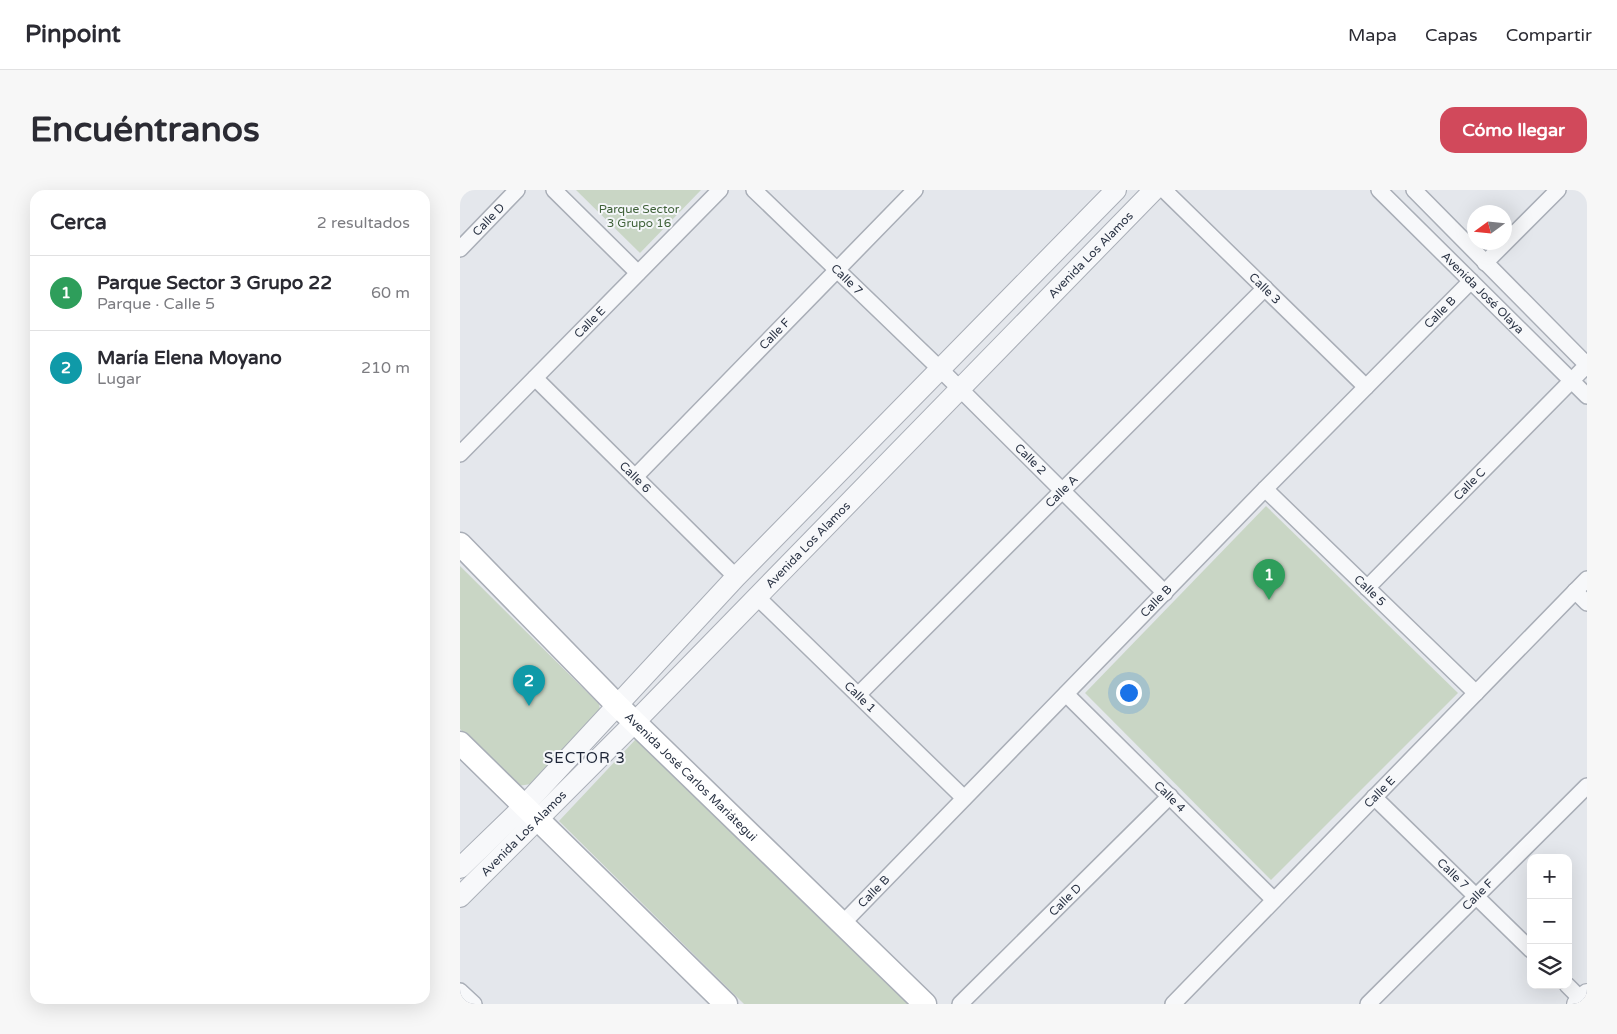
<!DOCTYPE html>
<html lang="es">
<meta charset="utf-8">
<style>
:root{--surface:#fff;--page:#f7f7f7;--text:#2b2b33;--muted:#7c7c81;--line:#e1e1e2;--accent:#d1495b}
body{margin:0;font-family:"Varela Round",sans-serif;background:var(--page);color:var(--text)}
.controls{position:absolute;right:15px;bottom:15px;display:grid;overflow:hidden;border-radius:10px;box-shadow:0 5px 20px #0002}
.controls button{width:45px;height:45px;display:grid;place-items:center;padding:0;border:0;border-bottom:1px solid var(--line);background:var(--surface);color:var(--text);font:25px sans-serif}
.compass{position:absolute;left:1007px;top:15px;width:45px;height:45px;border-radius:50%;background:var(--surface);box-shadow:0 5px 20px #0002;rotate:255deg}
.you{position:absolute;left:668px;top:502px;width:18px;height:18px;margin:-12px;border:4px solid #fff;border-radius:50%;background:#1a73e8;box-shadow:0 0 0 8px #1a73e833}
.badge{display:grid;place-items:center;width:32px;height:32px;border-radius:50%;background:var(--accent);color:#fff;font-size:16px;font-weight:700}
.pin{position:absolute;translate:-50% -41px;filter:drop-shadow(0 1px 2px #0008)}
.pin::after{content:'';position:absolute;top:26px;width:18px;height:15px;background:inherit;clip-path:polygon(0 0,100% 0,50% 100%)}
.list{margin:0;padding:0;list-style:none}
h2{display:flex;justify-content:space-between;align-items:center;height:65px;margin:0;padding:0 20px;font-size:21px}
h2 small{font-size:16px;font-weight:400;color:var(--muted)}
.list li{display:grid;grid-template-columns:32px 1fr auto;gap:15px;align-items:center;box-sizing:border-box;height:75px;padding:0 20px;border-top:1px solid var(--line)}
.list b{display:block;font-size:19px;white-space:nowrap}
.list p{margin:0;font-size:16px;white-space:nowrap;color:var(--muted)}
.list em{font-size:16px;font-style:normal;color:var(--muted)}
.icon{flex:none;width:28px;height:28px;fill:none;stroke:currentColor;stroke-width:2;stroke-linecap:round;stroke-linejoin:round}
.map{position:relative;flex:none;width:1127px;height:814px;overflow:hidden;border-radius:15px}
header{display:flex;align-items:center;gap:30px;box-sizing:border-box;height:70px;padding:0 25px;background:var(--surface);border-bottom:1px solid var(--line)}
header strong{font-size:24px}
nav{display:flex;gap:28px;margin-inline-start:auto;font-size:18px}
.intro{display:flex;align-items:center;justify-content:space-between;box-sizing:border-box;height:120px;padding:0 30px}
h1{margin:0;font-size:35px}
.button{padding:12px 22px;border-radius:15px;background:var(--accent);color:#fff;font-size:18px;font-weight:700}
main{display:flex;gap:30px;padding:0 30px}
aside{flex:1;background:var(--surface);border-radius:15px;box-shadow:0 5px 20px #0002}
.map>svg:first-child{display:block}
</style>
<header>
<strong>Pinpoint</strong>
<nav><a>Mapa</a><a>Capas</a><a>Compartir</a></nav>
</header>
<div class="intro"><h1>Encuéntranos</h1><a class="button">Cómo llegar</a></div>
<main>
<aside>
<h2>Cerca<small>2 resultados</small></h2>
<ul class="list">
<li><span class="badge" style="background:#2e9e5b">1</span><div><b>Parque Sector 3 Grupo 22</b><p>Parque · Calle 5</p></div><em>60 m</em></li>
<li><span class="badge" style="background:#0f9aa8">2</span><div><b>María Elena Moyano</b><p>Lugar</p></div><em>210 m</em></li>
</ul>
</aside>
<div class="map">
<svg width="1127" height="814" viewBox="0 0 1127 814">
<rect width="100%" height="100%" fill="#e4e7ec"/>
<g fill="#c9d6c5">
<path d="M 116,0 L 241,0 L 180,63 Z"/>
<path d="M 806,316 L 998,503 L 811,690 L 625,503 Z"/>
<path d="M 0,376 L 139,514 L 141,525 L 71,594 L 58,596 L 0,539 Z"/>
<path d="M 176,549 L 449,814 L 284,814 L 99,631 Z"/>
</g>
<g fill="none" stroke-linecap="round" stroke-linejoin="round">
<g stroke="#a9aeb7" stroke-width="18">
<g id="minor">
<path d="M 94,0 L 178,83"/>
<path id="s1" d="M 294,0 L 480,179 L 705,403"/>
<path id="s2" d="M 704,0 L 906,197"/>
<path id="s3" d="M 919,0 L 1127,206"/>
<path d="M 954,0 L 1127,175"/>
<path id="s4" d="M 0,59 L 57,0"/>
<path d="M 1025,73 L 1098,0"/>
<path id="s5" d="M 75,188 L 276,387"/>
<path id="s6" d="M 0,264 L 260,0"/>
<path id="s7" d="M 175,287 L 455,0"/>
<path id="s8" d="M 805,299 L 1016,503"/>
<path id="s9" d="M 907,398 L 1127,175"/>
<path d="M 1115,401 L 1127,413"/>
<path id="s10" d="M 296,406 L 504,608"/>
<path id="s11" d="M 606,504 L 814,710"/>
<path id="s12" d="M 398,505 L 805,98"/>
<path id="s13" d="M 914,607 L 1071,760"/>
<path id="s14" d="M 383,733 L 805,299 L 1011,91"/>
<path d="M 1107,795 L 1126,814"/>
<path d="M 0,801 L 14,814"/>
<path id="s15" d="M 500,814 L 710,606"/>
<path id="s16" d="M 713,814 L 1127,389"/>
<path id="s17" d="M 908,814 L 1127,596"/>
</g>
</g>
<g stroke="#a9aeb7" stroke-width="22">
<g id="tertiary">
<path d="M 0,678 L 64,616 L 276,387 L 656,0"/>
<path id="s18" d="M 0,707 L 175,532 L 694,0"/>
<path d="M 1117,814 L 1127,804"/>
</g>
</g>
<g stroke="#a9aeb7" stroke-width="25">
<g id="secondary">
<path id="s19" d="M 0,354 L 158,516 L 465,814"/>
<path d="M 0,553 L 266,814"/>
</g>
</g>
<use href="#minor" stroke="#f7f8fa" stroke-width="15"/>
<use href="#tertiary" stroke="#f7f8fa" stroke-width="20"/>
<use href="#secondary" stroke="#fff" stroke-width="22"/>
</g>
<g text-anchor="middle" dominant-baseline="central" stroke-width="4" stroke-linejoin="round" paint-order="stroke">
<g font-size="12" fill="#3f6138" stroke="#f4f6f9">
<text x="179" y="19">Parque Sector<tspan x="179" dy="14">3 Grupo 16</tspan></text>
</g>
<g font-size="12" fill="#2b3445" stroke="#f4f6f9">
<text stroke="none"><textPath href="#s4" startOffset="41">Calle D</textPath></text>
<text stroke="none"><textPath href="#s18" startOffset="900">Avenida Los Alamos</textPath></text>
<text stroke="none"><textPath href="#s1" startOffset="129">Calle 7</textPath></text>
<text stroke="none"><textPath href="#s2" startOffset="141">Calle 3</textPath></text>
<text stroke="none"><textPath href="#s3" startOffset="146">Avenida José Olaya</textPath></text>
<text stroke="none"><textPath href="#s14" startOffset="854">Calle B</textPath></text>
<text stroke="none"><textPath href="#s6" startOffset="185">Calle E</textPath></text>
<text stroke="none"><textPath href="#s7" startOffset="200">Calle F</textPath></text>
<text stroke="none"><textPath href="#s1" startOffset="386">Calle 2</textPath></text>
<text stroke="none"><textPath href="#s5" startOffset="141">Calle 6</textPath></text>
<text stroke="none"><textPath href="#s9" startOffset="146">Calle C</textPath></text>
<text stroke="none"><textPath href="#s12" startOffset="288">Calle A</textPath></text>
<text stroke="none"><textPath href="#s18" startOffset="495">Avenida Los Alamos</textPath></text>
<text stroke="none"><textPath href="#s8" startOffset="146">Calle 5</textPath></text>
<text stroke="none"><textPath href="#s14" startOffset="449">Calle B</textPath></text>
<text stroke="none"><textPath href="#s10" startOffset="145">Calle 1</textPath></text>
<text stroke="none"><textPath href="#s19" startOffset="328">Avenida José Carlos Mariátegui</textPath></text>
<text stroke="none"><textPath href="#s16" startOffset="296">Calle E</textPath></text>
<text stroke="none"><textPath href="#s11" startOffset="146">Calle 4</textPath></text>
<text stroke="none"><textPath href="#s18" startOffset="90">Avenida Los Alamos</textPath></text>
<text stroke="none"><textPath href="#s13" startOffset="110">Calle 7</textPath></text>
<text stroke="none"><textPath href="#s14" startOffset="44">Calle B</textPath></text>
<text stroke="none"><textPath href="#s17" startOffset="155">Calle F</textPath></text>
<text stroke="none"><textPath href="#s15" startOffset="148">Calle D</textPath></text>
</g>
<g font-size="15" letter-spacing="1" fill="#1d2536" stroke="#f4f6f9">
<text x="125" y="568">SECTOR 3</text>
</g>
</g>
</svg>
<div class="controls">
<button>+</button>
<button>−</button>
<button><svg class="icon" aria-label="layers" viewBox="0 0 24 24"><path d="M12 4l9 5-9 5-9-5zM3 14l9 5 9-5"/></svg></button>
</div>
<svg class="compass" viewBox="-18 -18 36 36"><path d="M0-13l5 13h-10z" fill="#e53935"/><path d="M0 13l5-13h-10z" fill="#7c7c81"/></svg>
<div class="you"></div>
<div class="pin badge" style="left:809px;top:410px;background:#2e9e5b">1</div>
<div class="pin badge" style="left:69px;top:516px;background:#0f9aa8">2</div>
</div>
</main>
